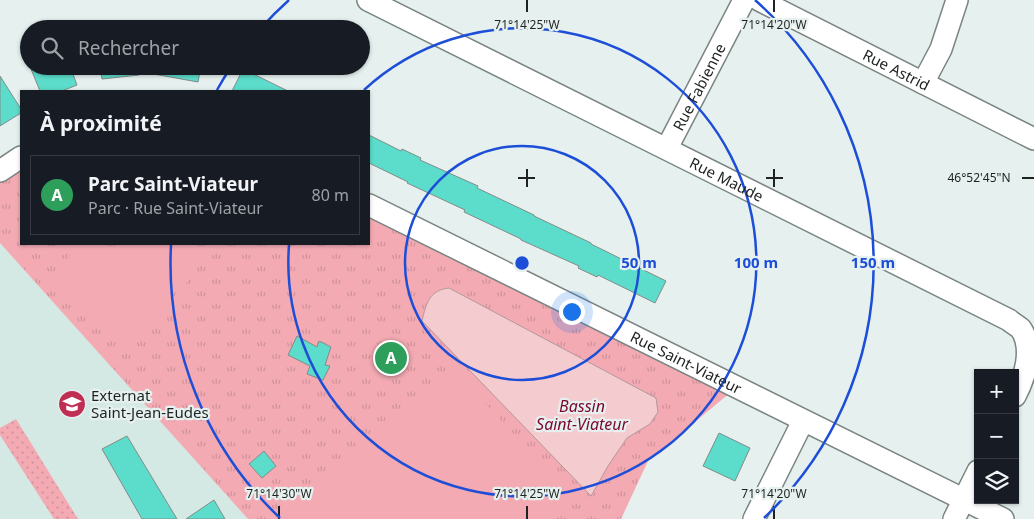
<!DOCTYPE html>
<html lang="fr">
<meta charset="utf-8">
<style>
:root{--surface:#171b24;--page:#20242c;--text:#f1f3f6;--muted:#9ea1a6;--line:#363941;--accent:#2563eb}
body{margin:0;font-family:"Noto Sans",sans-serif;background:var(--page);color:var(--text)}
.controls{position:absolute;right:15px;bottom:15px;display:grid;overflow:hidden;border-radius:0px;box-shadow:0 1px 4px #0004}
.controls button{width:45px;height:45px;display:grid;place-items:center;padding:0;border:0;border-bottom:1px solid var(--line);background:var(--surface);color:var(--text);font:25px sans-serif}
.you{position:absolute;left:571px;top:311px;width:18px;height:18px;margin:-12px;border:4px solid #fff;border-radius:50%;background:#1a73e8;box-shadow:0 0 0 8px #1a73e833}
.badge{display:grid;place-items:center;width:32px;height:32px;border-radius:50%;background:var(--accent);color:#fff;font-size:16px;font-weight:700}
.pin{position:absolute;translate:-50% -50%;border:2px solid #fff;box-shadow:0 1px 5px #0006}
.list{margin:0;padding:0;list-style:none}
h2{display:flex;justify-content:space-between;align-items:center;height:65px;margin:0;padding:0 20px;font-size:21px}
h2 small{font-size:16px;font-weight:400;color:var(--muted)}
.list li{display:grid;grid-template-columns:32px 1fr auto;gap:15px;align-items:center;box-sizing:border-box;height:80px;margin:0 10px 10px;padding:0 10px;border:1px solid var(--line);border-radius:0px}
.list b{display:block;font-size:19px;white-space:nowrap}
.list p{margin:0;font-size:16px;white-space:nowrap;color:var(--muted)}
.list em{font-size:16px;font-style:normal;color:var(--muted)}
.icon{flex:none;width:28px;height:28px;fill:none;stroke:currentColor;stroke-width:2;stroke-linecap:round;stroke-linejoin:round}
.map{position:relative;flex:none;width:1034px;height:519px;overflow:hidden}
.search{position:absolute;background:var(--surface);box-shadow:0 1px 4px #0004;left:20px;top:20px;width:350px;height:55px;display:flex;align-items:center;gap:12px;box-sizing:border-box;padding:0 18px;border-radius:28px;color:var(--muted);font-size:19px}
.panel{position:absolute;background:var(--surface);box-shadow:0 1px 4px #0004;left:20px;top:90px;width:350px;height:155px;border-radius:0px}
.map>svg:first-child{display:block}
</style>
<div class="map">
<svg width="1034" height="519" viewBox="0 0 1034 519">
<defs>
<pattern id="grass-dots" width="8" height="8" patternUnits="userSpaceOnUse" patternTransform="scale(1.25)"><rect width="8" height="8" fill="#f3aab3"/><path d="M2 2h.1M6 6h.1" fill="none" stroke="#d0929a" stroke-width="1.8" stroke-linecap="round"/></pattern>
<pattern id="park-tufts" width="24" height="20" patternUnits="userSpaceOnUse" patternTransform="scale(1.25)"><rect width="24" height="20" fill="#f3aab3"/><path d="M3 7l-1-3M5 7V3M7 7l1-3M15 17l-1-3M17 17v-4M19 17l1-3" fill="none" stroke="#d0929a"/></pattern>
</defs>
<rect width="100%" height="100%" fill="#e6f1ef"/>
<path fill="#d4e8e4" d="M 0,243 L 42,289 L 248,519 L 0,519 Z"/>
<path fill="url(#grass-dots)" d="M 16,419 L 78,519 L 54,519 L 0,435 L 0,428 Z"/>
<path fill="url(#park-tufts)" d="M 21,157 L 21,244 L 369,244 L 369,205 L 739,388 L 725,397 L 648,461 L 621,519 L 248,519 L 0,243 L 0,171 Z"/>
<g fill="#f3aab3">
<path d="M 74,244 L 102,244 L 111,252 L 119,251 L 125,244 L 187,244 L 192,258 L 192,271 L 184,287 L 174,292 L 171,302 L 151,316 L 127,337 L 116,343 L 60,281 Z"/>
<path d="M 456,372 L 574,499 L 550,519 L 277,519 Z"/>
</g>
<path fill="#f4cbcf" stroke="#b4989b" d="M 449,288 L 656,398 L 658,412 L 650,424 L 627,438 L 608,466 L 591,496 L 422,321 C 426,303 430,290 449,288 Z"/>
<g fill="#5cdcca" stroke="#828c8a">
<path d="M 38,66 L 70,66 L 77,85 L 62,91 L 40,91 L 31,69 Z"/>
<path d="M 100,66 L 138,66 L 139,75 L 102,79 Z"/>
<path d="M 148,66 L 201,66 L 198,82 L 148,73 Z"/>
<path d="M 243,69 L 288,91 L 232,91 Z"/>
<path d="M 0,76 L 21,109 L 21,113 L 0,126 Z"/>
<path d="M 369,135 L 401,151 L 402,149 L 421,158 L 420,160 L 478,186 L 477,188 L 534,215 L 534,216 L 591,243 L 591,244 L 666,281 L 655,303 L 598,275 L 597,277 L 578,268 L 579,266 L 521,240 L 521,239 L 464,212 L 465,210 L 407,183 L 408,182 L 369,163 Z"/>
<path d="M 297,336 L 317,347 L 319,341 L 331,347 L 325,365 L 330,366 L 323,380 L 307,374 L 310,366 L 288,355 Z"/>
<path d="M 719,433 L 750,448 L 735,481 L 703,466 Z"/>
<path d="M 127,436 L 177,519 L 142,519 L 102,449 Z"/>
<path d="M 264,451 L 276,466 L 262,478 L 249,464 Z"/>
<path d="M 214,500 L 225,519 L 186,519 Z"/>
</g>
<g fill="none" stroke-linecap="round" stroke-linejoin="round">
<g stroke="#7a8583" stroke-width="24">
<g id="minor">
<path id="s1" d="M 368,0 L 1009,320 C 1012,323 1018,326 1021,329 C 1034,349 1025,377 1015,396"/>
<path id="s2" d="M 759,0 L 1034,139"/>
<path d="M 923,83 L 941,49 L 957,0"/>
<path id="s3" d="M 667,148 L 744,0"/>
<path d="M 0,171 L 21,157"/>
<path id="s4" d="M 369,205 L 1003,519"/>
<path d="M 754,519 L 803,421"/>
<path d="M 954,519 L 978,471"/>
</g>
</g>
<use href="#minor" stroke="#fff" stroke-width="21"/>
</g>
<path fill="none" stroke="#1e2221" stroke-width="2" d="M 527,0 L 527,12M 774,0 L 774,12M 527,169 L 527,187M 774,169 L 774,187M 518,178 L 535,178M 766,178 L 783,178M 1022,178 L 1034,178M 279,506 L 279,519M 527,506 L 527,519M 774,506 L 774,519"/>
<g fill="none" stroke="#1d4ed8" stroke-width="2.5">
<circle cx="522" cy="263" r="117"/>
<path d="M364 90A234 234 0 1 1 289 245"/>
<path d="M280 518A351 351 0 0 1 171 245M217 90A351 351 0 0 1 231 67M261 28A351 351 0 0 1 289 0M755 0A351 351 0 0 1 764 518"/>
</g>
<defs>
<g id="school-disc" transform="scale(1.4375)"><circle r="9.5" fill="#bf2f54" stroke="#e6f1ef"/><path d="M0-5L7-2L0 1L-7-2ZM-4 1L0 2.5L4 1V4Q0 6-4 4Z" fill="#fff"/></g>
</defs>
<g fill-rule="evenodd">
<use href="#school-disc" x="72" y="404"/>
</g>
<g text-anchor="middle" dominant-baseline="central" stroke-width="4.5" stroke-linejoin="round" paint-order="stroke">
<g font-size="15" fill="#1e2221" stroke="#e6f1ef">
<text stroke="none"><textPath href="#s2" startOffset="154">Rue Astrid</textPath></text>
<text stroke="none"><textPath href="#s3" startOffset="69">Rue Fabienne</textPath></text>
<text stroke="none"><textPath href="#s1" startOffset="401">Rue Maude</textPath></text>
<text stroke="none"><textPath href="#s4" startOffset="354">Rue Saint-Viateur</textPath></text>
</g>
<g font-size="15" fill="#1e2221" stroke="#e6f1ef" text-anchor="start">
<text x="91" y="395">Externat<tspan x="91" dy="17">Saint-Jean-Eudes</tspan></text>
</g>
<g font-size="16" font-style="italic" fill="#7c072e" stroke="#e6f1ef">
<text x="582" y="406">Bassin<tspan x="582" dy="18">Saint-Viateur</tspan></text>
</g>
</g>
<g font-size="12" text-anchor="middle" fill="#1e2221" stroke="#e6f1ef" stroke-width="4.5" stroke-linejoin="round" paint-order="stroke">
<text x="527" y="29">71°14'25"W</text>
<text x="774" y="29">71°14'20"W</text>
<text x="979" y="182">46°52'45"N</text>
<text x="279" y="498">71°14'30"W</text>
<text x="527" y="498">71°14'25"W</text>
<text x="774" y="498">71°14'20"W</text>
</g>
<circle cx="522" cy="263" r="8" fill="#1d4ed8" stroke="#e6f1ef" stroke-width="2.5"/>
<g font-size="15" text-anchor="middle" font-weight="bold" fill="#1d4ed8" stroke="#e6f1ef" stroke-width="4.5" stroke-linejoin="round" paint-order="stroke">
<text x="639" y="268">50 m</text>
<text x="756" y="268">100 m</text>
<text x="873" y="268">150 m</text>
</g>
</svg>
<div class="controls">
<button>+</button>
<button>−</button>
<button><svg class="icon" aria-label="layers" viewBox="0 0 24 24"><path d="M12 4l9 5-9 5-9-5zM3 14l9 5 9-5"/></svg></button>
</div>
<div class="you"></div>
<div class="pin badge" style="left:391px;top:358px;background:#2e9e5b">A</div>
<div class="search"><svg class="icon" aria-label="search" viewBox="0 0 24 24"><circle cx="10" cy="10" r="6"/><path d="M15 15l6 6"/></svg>Rechercher</div>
<section class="panel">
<h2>À proximité<small></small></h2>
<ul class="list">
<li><span class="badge" style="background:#2e9e5b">A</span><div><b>Parc Saint-Viateur</b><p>Parc · Rue Saint-Viateur</p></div><em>80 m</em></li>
</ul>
</section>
</div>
